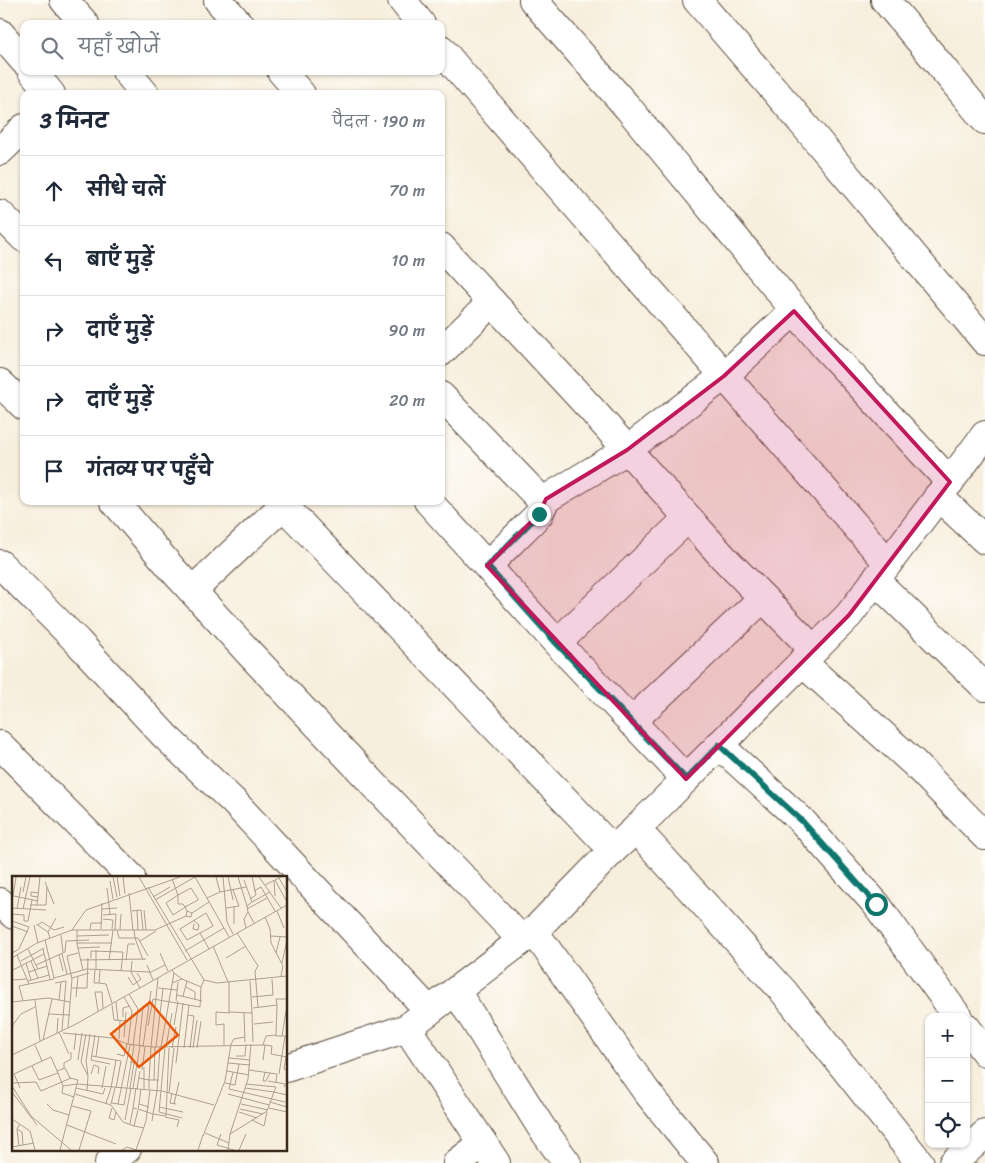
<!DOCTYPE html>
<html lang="hi">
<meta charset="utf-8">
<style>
:root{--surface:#fff;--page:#f2f2f3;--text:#1f2937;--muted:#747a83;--line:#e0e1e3}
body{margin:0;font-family:Sriracha,"Playpen Sans Deva",sans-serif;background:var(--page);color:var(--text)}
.controls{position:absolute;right:15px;bottom:15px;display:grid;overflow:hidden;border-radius:10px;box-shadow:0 1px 4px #0004}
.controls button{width:45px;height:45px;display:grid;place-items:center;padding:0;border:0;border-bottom:1px solid var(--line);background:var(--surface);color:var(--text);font:25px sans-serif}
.stop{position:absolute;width:15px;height:15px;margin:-11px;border:4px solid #0f766e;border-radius:50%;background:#fff}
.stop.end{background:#0f766e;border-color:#fff;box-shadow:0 1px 5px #0008}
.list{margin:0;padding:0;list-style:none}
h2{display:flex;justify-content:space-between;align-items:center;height:65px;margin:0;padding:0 20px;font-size:21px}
h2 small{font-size:16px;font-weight:400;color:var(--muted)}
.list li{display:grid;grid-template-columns:32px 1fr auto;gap:15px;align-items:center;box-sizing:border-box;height:70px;padding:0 20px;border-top:1px solid var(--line)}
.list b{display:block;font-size:19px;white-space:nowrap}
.list em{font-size:16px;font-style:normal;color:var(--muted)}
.icon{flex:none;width:28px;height:28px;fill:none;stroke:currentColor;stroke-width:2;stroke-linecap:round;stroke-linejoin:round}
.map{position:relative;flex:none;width:985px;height:1163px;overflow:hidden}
.search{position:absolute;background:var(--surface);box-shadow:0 1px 4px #0004;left:20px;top:20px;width:425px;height:55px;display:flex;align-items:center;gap:12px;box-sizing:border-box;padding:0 18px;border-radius:10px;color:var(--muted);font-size:19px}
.panel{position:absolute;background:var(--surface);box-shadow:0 1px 4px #0004;left:20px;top:90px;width:425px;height:415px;border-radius:10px}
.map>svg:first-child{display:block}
</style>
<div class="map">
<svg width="985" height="1163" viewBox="0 0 985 1163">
<rect width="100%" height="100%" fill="#fdfcf7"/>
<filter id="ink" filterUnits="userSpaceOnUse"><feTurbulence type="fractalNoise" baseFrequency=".02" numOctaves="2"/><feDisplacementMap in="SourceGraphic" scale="10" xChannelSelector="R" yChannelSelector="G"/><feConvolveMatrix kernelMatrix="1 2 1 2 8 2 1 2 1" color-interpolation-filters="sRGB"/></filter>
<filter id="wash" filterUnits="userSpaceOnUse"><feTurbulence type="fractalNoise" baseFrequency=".0096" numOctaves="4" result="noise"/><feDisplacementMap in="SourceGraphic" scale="20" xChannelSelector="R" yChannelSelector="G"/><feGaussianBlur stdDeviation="1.12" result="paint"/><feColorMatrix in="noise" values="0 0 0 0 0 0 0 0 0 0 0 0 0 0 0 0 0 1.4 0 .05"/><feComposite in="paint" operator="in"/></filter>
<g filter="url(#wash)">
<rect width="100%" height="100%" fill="#f7eedc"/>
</g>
<g filter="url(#ink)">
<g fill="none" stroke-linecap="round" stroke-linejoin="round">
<g stroke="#57473a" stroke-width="30">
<g id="minor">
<path d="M 64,0 L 85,24"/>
<path d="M 218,0 L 239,24"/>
<path d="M 402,0 L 421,24"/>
<path d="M 533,0 L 629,109 L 825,347 L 950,482"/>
<path d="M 697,0 L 789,107 L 985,341"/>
<path d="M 885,0 L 930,53 L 985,120"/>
<path d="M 0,33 L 24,61"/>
<path d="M 441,49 L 461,73 L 564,192 L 888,563"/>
<path d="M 32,71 L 51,94"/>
<path d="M 126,71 L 145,94"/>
<path d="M 281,71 L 301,94"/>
<path d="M 0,151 L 24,128"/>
<path d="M 0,214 L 24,238"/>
<path d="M 441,247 L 591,409 L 723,557 L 814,650"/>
<path d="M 441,352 L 492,302"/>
<path d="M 0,383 L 24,406"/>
<path d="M 441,396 L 541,500 L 542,507 L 539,514 L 487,566"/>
<path d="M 938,496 L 985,540"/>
<path d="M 114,501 L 174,571 L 252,656 L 522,940"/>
<path d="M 279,501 L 613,850"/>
<path d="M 428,501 L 557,643 L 686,779"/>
<path d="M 542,507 L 546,499 L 627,450 L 724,376 L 794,311"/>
<path d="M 0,564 L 77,641 L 165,736 L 235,803 L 421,1002 L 428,1012"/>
<path d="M 875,580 L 985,687"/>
<path d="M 192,591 L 288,501"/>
<path d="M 557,643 L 688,518"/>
<path d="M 802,662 L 914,763 L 985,836"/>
<path d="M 631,722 L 763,598"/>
<path d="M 0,745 L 131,877"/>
<path d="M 719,745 L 802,821 L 876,904 L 958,1017"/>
<path d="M 636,829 L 784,992 L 920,1163"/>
<path d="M 0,902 L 14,915"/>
<path d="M 534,931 L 646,1091 L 705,1163"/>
<path d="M 456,991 L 541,1127 L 567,1163"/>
<path d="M 966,1027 L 985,1052"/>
<path d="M 407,1028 L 496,1163"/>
<path d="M 286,1068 L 407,1028 L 534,931 L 613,850 L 636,829 L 849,615 L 985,435"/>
<path d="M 109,1163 L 127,1149"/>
<path d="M 457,1163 L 483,1143"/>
<path d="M 953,1163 L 985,1134"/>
</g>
</g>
<use href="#minor" stroke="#fff" stroke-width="28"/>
</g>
</g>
<g fill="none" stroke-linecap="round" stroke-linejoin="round" filter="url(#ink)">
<path stroke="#0f766e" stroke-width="6" d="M 539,514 L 487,566 L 556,643 L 686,779 L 719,745 L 802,821 L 876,904"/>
</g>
<path fill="#c2185b" fill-opacity="0.2" stroke="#c2185b" stroke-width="4" stroke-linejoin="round" d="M 794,311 L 950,482 L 849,615 L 686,779 L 487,566 L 539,514 L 546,499 L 627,450 L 724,376 Z"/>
<g transform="translate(12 876)">
<rect width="275" height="275" fill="#f7eedc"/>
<path fill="none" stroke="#aca090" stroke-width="1" d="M 101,1 L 105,21M 105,1 L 108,20M 111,1 L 113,18M 127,1 L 175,84M 183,1 L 217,61M 204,1 L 208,16M 211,1 L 215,46 L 221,58M 216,1 L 221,24M 226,1 L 235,30M 247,1 L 269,32M 267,2 L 275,16M 160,3 L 166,19 L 179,12 L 186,23 L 186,24 L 173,31 L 172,32 L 161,39 L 154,27 L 166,19 L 166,28 L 171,28 L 173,31 L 175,35 L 174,40 L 179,41 L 180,37 L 175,35M 232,4 L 240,26 L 235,30 L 236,36 L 242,47M 263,4 L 275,26M 98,5 L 101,23M 262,5 L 263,20M 33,6 L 42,28M 253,9 L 269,1M 136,11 L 192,104 L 205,107 L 275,100M 95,12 L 98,38M 242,15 L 249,11 L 263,35M 11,16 L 14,1M 117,17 L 121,54M 2,20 L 26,25M 26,21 L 19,20 L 19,16 L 27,17M 141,21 L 158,11M 195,22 L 208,16 L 234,11M 238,23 L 244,19 L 240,1M 143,24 L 183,1M 0,26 L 4,1M 240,26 L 258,16M 18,29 L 34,29 L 35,11M 25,29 L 28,1M 222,31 L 222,48M 0,32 L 34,34M 214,32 L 227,30 L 221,14M 5,33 L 9,11M 11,33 L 18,1M 90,33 L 105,32M 235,33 L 255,22M 125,34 L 126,54M 132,34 L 134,54M 120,35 L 129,34 L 131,54M 265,35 L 272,52M 180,37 L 197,26M 194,37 L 201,50 L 175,64 L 168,53 ZM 0,38 L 12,39 L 12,45 L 16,45 L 20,24M 91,39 L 104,38 L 103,54M 253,41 L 258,53 L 259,67 L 271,90 L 269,100M 91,43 L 101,44 L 100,53M 181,44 L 187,49 L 186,54 L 181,53 L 182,48M 0,45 L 17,51 L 7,73 L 0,77M 24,48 L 36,56 L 38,62M 22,49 L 26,67M 26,49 L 30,46 L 42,54 L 52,51M 0,50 L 16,56M 234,52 L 232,43 L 236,36M 78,53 L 79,47 L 90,47M 89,53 L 90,27M 60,54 L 74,34 L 168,1M 65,54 L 65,68 L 71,94M 105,54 L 107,62 L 123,62 L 131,84M 108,54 L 109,38M 122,54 L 123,62 L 126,62 L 136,80M 36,56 L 44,42M 188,57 L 197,73M 225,57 L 246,90 L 243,95 L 246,131M 49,59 L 51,76M 65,60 L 97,59M 259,60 L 275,61M 33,64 L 42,102 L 75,93 L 137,96M 128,65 L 144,55M 65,67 L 100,67M 201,70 L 216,106M 65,72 L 88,71M 16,73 L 26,93M 31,73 L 38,103M 173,75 L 212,52M 148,77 L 156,95M 264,77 L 268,61M 50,78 L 55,98M 5,79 L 17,108M 47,79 L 51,95M 0,82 L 25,67 L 60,54 L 143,54 L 174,40M 79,82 L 79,75 L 111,76 L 109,95M 214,82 L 234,70M 68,84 L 134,83M 97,84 L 101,54M 114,84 L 116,68 L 123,68M 9,85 L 32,72M 19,85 L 26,102M 120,85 L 119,96 L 128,112M 14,87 L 19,104M 270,87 L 275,64M 24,89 L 53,76 L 54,65 L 77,64M 135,89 L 141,104M 1,94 L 32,78M 83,94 L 82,107 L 87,107 L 88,94M 84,94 L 84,74M 17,96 L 35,90M 137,97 L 153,89M 116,101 L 121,109 L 129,103 L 125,97M 60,102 L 77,97M 170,103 L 189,111 L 192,104M 0,104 L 15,103M 16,105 L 37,99M 217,106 L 217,136 L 240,137 L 238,105M 43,107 L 54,105 L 50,154M 87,107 L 94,108 L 100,127M 160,107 L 170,103 L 162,97M 174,111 L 183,116 L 183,123M 60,112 L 75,112 L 76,82M 146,112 L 165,114M 117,118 L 126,133 L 121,170M 165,119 L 190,125M 171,120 L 175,105M 64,121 L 66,101M 112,121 L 120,135 L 116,168M 240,121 L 261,119 L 260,103M 23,124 L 28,165M 47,124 L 49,106M 11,125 L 7,110 L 42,103M 164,125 L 166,106M 0,126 L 36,122 L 58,126M 104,126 L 106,145M 100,129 L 102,144 L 113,145M 265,129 L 264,160 L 275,160M 241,132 L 265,129 L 264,123 L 275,123M 86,135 L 83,116 L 90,116 L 91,132M 232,137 L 233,166M 240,137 L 241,166M 36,138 L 58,139M 176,139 L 182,140 L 178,172M 111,141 L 111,132 L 118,130M 242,148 L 261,146M 162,149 L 166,125M 0,150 L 9,138 L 23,131M 136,150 L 141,123 L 188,131 L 189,111M 56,152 L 60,103 L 55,80 L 66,77M 47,156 L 57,178M 45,157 L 46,142M 51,157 L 101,162 L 115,168 L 141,171 L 253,169 L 260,170 L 259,178 L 275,181M 74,158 L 69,186 L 76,200 L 75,215M 83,159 L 79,184 L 98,188M 270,160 L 274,135M 112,161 L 114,136M 107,163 L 108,145M 31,164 L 40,123M 212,169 L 212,148 L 204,149 L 204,136 L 218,137M 251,169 L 254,160 L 264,159M 127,170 L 131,130 L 136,130M 131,171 L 139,115M 139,171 L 146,102M 144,171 L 151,113M 149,171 L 162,97 L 160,94M 153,171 L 147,236 L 170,242M 154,171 L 160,137M 160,172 L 164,151M 172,172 L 177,129M 181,172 L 185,144M 185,172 L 189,145M 62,174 L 64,157M 105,178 L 112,180 L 115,168M 0,179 L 64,148 L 275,29M 80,180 L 109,185 L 104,212M 84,180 L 87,160M 224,180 L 233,180 L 234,168M 274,181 L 272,193 L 275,194M 217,182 L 238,184M 66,184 L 70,157M 251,184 L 253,169M 164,187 L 171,127M 216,187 L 238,189M 20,190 L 27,204 L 46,197 L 39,181 L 30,185 L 23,169M 52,192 L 52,187 L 59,183 L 59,176M 130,194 L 133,171M 237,194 L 265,198 L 264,206M 45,195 L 53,192 L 58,202 L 66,204 L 65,208 L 51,210M 215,195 L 237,199M 221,196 L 217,213 L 273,226M 253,196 L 251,205 L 254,205 L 258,197M 46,197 L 51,210 L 50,217 L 62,221M 79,198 L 82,189 L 87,191 L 86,198M 267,198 L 273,160M 76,199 L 74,185 L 78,158M 127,202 L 137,204 L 139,171M 142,204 L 143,171M 256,205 L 273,208 L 272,211M 0,207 L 24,206 L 29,215 L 59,202M 213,207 L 223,209 L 227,188M 234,208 L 264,211 L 262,216 L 275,219M 0,210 L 19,240 L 59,274M 8,212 L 2,198 L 30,185M 64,212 L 91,218 L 93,212M 90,212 L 94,190M 99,212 L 104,184M 118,212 L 122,187 L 118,186M 121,212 L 128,170M 124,212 L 121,232 L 125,233M 233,212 L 262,216 L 255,235 L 218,258 L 236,203 L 239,168M 125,213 L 128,195M 129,213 L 127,228 L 137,231M 132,213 L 132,191M 137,213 L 137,204 L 147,204M 145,215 L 141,238 L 154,240 L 157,172M 145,215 L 148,171M 0,216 L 25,249M 157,217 L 162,172M 160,217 L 158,227 L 164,228M 63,218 L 99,229 L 111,246 L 122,250M 216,218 L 257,229M 258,226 L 275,231M 94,227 L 99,212M 100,227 L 112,229 L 122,170M 35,228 L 41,234 L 57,239M 99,228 L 103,212M 106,228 L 118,169M 127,228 L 126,233 L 141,238 L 140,245M 162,228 L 167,206M 229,228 L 256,234M 60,230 L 79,235 L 67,274M 147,231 L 171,236M 100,232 L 97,242 L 102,244 L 104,236M 257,232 L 275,236M 228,233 L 251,238M 126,234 L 122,250 L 132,252M 227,236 L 245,242M 153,241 L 167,244 L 165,251M 0,243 L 18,255 L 23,274M 113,244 L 119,212M 240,244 L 252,250 L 255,236M 118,248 L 121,232M 55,249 L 104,268M 5,253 L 10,256 L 11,269M 193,257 L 217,267M 209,258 L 205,269 L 222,274M 191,260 L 213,205 L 219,168 L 222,163 L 233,161M 7,270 L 5,253 L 8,248M 0,271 L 22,267M 48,274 L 65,208 L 150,215 L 202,229M 110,274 L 115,271 L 124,274M 124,274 L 134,245 L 138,214M 186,274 L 191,259M 216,274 L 218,258M 227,274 L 234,258"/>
<path fill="#e8590c" fill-opacity="0.15" stroke="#e8590c" stroke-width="2.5" d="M 138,126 L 166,159 L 127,191 L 99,158 Z"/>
<rect width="275" height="275" fill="none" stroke="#3b2a1e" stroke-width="2.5"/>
</g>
</svg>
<div class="controls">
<button>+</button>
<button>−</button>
<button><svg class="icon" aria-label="locate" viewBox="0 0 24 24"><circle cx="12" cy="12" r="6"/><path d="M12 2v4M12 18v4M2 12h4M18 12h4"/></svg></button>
</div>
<div class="stop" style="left:876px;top:904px"></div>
<div class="stop end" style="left:539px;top:514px"></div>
<div class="search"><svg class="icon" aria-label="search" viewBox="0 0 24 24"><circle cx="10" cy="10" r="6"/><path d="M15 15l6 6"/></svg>यहाँ खोजें</div>
<section class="panel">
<h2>3 मिनट<small>पैदल · 190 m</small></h2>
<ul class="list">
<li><svg class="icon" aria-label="ahead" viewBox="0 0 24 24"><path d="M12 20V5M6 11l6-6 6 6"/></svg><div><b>सीधे चलें</b></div><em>70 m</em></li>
<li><svg class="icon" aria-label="left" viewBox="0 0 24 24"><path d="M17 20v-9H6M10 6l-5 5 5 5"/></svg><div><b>बाएँ मुड़ें</b></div><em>10 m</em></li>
<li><svg class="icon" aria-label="right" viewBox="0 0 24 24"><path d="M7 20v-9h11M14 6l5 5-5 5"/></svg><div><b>दाएँ मुड़ें</b></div><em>90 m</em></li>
<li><svg class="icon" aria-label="right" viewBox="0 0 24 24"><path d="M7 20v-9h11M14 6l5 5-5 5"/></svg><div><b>दाएँ मुड़ें</b></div><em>20 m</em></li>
<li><svg class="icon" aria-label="arrive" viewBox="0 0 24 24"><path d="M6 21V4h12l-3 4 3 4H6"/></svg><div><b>गंतव्य पर पहुँचे</b></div></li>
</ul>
</section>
</div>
